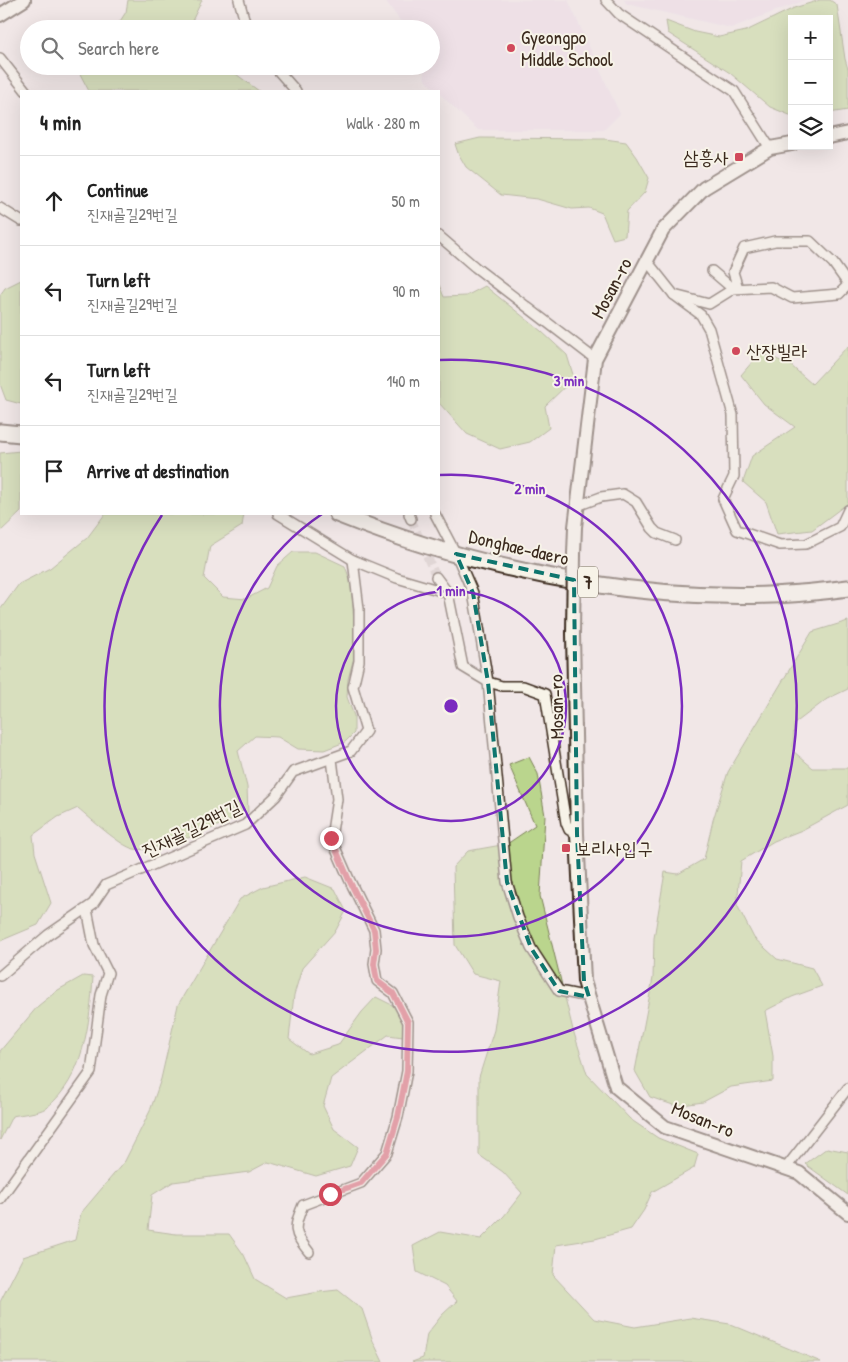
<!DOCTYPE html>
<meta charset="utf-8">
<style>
:root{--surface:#fff;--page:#f2f2f2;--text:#222;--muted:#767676;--line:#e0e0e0}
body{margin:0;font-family:"Patrick Hand","Poor Story",sans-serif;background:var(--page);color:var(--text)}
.controls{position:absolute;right:15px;top:15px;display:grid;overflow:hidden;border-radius:0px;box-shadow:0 5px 20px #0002}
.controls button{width:45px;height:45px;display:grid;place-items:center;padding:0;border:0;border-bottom:1px solid var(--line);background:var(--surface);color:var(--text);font:25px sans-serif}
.stop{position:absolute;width:15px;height:15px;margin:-11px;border:4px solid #d1495b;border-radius:50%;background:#fff}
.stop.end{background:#d1495b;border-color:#fff;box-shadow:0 1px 5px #0008}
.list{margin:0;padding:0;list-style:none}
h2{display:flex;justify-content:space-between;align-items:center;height:65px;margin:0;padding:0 20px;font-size:21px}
h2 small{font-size:16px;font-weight:400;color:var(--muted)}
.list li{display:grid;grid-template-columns:32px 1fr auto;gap:15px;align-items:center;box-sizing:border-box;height:90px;padding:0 20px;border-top:1px solid var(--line)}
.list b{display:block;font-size:19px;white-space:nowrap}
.list p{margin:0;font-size:16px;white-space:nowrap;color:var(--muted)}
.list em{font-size:16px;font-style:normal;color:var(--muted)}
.icon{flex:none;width:28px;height:28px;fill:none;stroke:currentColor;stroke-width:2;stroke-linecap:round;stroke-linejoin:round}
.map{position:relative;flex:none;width:848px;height:1362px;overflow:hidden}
.search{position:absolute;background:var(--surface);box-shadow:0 5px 20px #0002;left:20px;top:20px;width:420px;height:55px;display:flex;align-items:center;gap:12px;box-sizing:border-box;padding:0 18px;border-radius:28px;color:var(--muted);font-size:19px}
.panel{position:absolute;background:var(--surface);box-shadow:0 5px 20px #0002;left:20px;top:90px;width:420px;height:425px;border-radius:0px}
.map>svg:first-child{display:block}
</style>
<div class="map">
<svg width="848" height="1362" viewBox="0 0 848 1362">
<rect width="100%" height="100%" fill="#f1e7e7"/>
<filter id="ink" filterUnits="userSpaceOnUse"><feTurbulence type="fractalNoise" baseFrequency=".02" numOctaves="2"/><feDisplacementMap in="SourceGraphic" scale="10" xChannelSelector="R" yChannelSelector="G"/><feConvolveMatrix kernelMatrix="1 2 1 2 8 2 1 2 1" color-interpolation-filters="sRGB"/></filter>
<g filter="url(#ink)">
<g fill="#ead8e5">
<path d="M 385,0 L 568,0 L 620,114 L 604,130 L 478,130 L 425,80 L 423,66 L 431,66 L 431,29 L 406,29 Z"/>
<path d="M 624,0 L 805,0 L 731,28 L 627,4 Z"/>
</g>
<g fill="#bad58d" stroke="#7a8056">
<path d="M 128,0 L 202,0 L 191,23 L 191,29 L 115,29 L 126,12 Z"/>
<path d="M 820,0 L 830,0 L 837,5 L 845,59 L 848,69 L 848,110 L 829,113 L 829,19 L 792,19 L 792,116 L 770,107 L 730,73 L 668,33 L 666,21 L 695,32 L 719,37 L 746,31 L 794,8 Z"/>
<path d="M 85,66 L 225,66 L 259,91 L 89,91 L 79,72 Z"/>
<path d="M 480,138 L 605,139 L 626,142 L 637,157 L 649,178 L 645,192 L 627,211 L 625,236 L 613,239 L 602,213 L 589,208 L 572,209 L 537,199 L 501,195 L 466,167 L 458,153 L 455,144 Z"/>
<path d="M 21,280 L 21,404 L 6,400 L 0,384 L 0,295 L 5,288 Z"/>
<path d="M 439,285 L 444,297 L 466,296 L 485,286 L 541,331 L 567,355 L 574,378 L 545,406 L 549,428 L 530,442 L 500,449 L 467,434 L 439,403 Z"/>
<path d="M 848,346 L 848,503 L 812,530 L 777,534 L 766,502 L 743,482 L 752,456 L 795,427 L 764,404 L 741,375 L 760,353 L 789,364 L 812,384 Z"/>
<path d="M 21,451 L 21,512 L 0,532 L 0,453 Z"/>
<path d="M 105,514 L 244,514 L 242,526 L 210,546 L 204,578 L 223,597 L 246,599 L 267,588 L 277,566 L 293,552 L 315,552 L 345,566 L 351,583 L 356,650 L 348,679 L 347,697 L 354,716 L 354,733 L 345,742 L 324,750 L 298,749 L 278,737 L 255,736 L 238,751 L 247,787 L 248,812 C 225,823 159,854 134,849 C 120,846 90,818 78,808 L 58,817 L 33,835 L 35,853 L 51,903 L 38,925 L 0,941 L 0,610 L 19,584 L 50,568 L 87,538 Z"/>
<path d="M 848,621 L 848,689 L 827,699 L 794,724 L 793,751 L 813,768 L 848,768 L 848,805 L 802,830 L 774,841 L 741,861 L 737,905 L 754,938 L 777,959 L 812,968 L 822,986 L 792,997 L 765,1011 L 773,1056 L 773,1081 L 731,1087 L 703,1102 L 676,1106 L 650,1097 L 635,1071 L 653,978 L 654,938 L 665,872 L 678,874 L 704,859 L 713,820 L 728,772 L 812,632 Z"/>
<path d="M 529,757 L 538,774 L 545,816 L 540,896 L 573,1030 L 587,1074 L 630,1119 L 658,1138 L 698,1154 L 694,1168 L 652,1192 L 644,1210 L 631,1229 L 595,1239 L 556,1245 L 553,1275 L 594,1319 L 635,1327 L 690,1318 L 730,1324 L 821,1362 L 412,1362 L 423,1358 L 427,1334 L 442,1315 L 457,1301 L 445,1286 L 417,1272 L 413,1246 L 440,1232 L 481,1239 L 504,1216 L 522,1193 L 503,1172 L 479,1155 L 479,1077 L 494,1030 L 501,981 L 473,974 L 455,945 L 453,867 L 468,851 L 507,844 L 535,825 L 509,765 Z"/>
<path d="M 305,877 L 335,889 L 346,911 L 336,930 L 302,968 L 294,995 L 289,1039 L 309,1054 L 338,1045 L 362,1012 L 376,997 L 392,1005 L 402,1016 L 403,1037 L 388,1035 L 331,1078 L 323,1106 L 334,1129 L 358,1147 L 350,1166 L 316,1176 L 268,1162 L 249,1172 L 173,1182 L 152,1195 L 148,1230 L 176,1234 L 229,1234 L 244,1255 L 255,1279 L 286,1298 L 319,1292 L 338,1290 L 362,1309 L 373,1341 L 383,1362 L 0,1362 L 0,1302 L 23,1257 L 75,1240 L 81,1213 L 125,1161 L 150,1111 L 161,1079 L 178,1005 L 240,899 L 263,887 Z"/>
<path d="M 83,976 L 93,977 C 90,1022 84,1079 46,1108 C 38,1113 22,1114 12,1116 L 0,1140 L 0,1051 L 38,1006 L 58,990 Z"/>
<path d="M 827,1148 L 848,1152 L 848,1195 L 805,1164 Z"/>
</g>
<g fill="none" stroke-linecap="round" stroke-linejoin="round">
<path stroke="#cdc1bf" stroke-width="9" stroke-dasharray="9 4.5" stroke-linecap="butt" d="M 411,519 L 436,577"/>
<g stroke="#3b2a1e" stroke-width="12">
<g id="street">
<path d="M 239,0 L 247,29"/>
<path d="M 606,0 L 619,14 L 734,91 L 770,148"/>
<path d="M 0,58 L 26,91"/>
<path d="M 274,66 L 296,91"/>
<path d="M 0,208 L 21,221"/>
<path d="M 439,236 L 475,267 L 595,359"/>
<path d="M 647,261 L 674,295 L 709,304 L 733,289 L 771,287 L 792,298 L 839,294 L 848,285"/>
<path d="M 712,271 L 733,289"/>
<path d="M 738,288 L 733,272 L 744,248 L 775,241 L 810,241 L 833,263 L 848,284"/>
<path d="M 674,295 L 701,315 L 709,329 L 733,415 L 734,476 L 723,499 L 737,530 L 780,545 L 806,544 L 840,527 L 848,510"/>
<path d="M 577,506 L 601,497 L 623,494 L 636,502 L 652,528 L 657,533 L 675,540"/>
<path d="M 278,514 L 353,560 L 397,578 L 448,593"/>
<path d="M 409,514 L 411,519"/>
<path d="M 435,514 L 456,554 L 473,593 L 477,615 L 488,682 L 507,882 L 518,917 L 531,948 L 559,991 L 589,997"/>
<path d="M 436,577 L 448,593 L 463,667 L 488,682 L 502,686 L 523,686 L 545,694 L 566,823 L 569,830 L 577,834"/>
<path d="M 0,976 L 48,935 L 93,904 L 106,885 L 245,825 L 276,796 L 293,772 L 351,751 L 366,731 L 353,687 L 359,661 L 359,609 L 353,560"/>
<path d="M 785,1169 L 848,1088"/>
<path d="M 0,1199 L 91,1072 L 101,995 L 108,973 L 94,945 L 87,909"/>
<path d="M 309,1252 C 293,1232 293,1229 303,1205 L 361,1183 L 387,1153 L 398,1117 L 407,1071 L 408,1022 L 393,993 L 377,981 L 374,964 L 376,949 L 374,930 L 349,879 L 331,838 L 337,799 L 332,759"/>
</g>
</g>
<g stroke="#3b2a1e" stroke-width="16">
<g id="secondary">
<path d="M 0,15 L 24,0"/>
<path d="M 829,137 L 848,133"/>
<path d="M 574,554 L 575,527 L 595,359 L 663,230 L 704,188 L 770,148 L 792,144"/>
<path d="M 573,634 L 577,834 L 584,981 L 616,1087 L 665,1127 L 799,1173 L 848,1213"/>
</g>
</g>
<g stroke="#3b2a1e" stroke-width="19">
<g id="primary">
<path d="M 0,432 L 21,434"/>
<path d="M 337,514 C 492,576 681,612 848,588"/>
</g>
</g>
<use href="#street" stroke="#f7f3e8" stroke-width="9"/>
<use href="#secondary" stroke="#f7f3e8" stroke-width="12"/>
<use href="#primary" stroke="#f7f3e8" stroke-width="15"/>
<g stroke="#3b2a1e" stroke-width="16" stroke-linecap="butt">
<path id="secondary-bridge" d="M 573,634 L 574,554"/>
</g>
<use href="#secondary-bridge" stroke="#f7f3e8" stroke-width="12"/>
</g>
</g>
<g fill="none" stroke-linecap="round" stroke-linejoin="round" filter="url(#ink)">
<path stroke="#d1495b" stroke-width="6" d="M 330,1194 L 361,1183 L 387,1153 L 398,1117 L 407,1071 L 408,1022 L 393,993 L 377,981 L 374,964 L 376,949 L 374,930 L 349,880 L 331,838"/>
</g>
<path d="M0 0H848V1362H0ZM 456,554 L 574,580 L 577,834 L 584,981 L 589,997 L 559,991 L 531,948 L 507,882 L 488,682 L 473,593 Z" fill="#f1e7e7" fill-opacity=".55" fill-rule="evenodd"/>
<path fill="none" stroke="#0f766e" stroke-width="4" stroke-dasharray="10 6" stroke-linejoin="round" d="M 456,554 L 574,580 L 577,834 L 584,981 L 589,997 L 559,991 L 531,948 L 507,882 L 488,682 L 473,593 Z"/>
<g fill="none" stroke="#7b2cbf" stroke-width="2.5">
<circle cx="451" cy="706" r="115"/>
<path d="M439 475A231 231 0 1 1 322 514"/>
<path d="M439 360A346 346 0 1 1 162 515"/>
</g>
<g fill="#d1495b" stroke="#f7f3e8" stroke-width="2">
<circle cx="511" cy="48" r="5"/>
<rect x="734" y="152" width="10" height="10" rx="2.5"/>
<circle cx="736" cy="351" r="5"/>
<rect x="561" y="843" width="10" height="10" rx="2.5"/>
</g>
<g text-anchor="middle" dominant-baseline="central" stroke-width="4" stroke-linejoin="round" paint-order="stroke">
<rect fill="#f7f3e8" stroke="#73665b" stroke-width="1" x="578" y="566.5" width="20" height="31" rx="4"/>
<g font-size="18" font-weight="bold" fill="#3b2a1e">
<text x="588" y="582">7</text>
</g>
<g font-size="19" fill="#3b2a1e" stroke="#f7f3e8" text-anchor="start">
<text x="521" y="37">Gyeongpo<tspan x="521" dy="22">Middle School</tspan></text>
<text x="729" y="157" text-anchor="end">삼흥사</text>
<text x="746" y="351">산장빌라</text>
<text x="576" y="848">보리사입구</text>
</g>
<g font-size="19" fill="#3b2a1e" stroke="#f7f3e8">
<text transform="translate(611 288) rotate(-62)">Mosan-ro</text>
<text transform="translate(519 547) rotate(13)">Donghae-daero</text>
<text transform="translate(556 707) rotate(-91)">Mosan-ro</text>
<text transform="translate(191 828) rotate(-26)">진재골길29번길</text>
<text transform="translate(703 1119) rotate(22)">Mosan-ro</text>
</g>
</g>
<circle cx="451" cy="706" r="8" fill="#7b2cbf" stroke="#f7f3e8" stroke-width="2.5"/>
<g font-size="15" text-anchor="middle" font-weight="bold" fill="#7b2cbf" stroke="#f7f3e8" stroke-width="4" stroke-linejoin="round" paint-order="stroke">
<text x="569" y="386">3 min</text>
<text x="530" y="494">2 min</text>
<text x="451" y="596">1 min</text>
</g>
</svg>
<div class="controls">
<button>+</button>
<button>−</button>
<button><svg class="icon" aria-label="layers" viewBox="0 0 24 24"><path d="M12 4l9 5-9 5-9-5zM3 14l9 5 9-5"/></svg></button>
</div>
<div class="stop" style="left:330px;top:1194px"></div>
<div class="stop end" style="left:331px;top:838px"></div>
<div class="search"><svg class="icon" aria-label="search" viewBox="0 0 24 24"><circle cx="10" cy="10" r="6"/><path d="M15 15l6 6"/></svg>Search here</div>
<section class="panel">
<h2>4 min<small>Walk · 280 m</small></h2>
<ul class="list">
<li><svg class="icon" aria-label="ahead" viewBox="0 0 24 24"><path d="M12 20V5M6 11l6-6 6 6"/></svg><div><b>Continue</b><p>진재골길29번길</p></div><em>50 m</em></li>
<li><svg class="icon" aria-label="left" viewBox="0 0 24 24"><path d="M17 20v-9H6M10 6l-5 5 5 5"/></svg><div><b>Turn left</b><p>진재골길29번길</p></div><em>90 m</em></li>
<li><svg class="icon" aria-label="left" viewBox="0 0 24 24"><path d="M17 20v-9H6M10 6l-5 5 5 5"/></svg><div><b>Turn left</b><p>진재골길29번길</p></div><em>140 m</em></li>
<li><svg class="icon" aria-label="arrive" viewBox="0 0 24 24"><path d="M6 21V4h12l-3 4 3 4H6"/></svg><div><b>Arrive at destination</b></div></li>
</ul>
</section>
</div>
